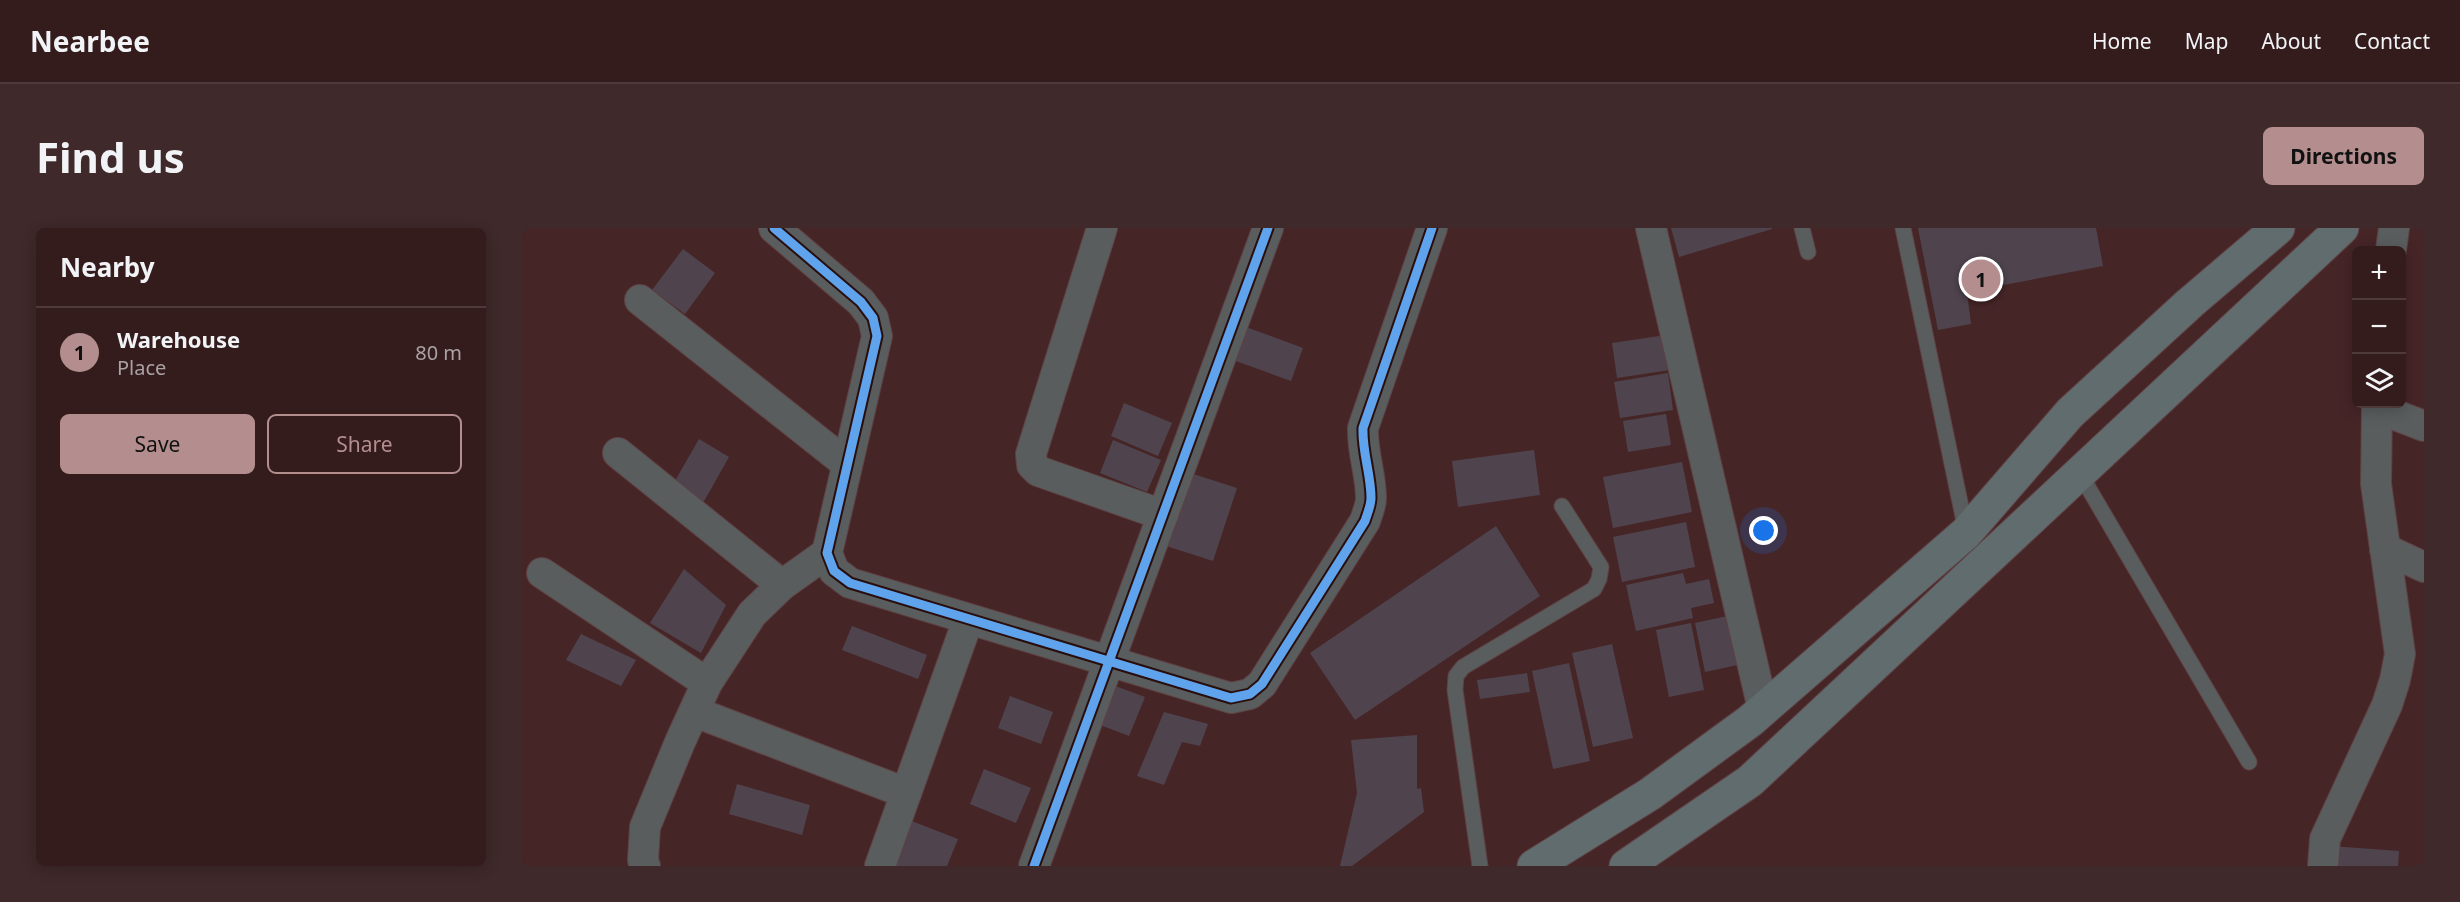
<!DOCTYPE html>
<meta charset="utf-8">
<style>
:root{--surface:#341c1d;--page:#3f292a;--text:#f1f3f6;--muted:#a9a1a4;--line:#4e3a3b;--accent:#b48e8e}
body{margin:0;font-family:"Noto Sans",sans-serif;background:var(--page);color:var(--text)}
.controls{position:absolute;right:18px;top:18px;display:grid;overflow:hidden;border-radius:9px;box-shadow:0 3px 15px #0003}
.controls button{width:54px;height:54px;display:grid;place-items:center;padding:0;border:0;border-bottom:2px solid var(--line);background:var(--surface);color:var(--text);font:30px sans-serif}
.you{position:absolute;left:1242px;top:303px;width:21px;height:21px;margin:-15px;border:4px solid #fff;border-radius:50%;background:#1a73e8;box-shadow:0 0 0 9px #1a73e833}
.badge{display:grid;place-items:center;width:39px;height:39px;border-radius:50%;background:var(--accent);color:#111;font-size:20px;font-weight:700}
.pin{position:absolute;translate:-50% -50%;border:3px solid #fff;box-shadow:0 2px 6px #0006}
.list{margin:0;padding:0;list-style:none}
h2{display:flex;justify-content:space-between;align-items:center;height:78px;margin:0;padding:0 24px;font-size:26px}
h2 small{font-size:20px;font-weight:400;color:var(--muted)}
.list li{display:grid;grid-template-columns:39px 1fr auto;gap:18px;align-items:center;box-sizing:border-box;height:90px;padding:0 24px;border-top:2px solid var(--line)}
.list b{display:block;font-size:22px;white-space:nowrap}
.list p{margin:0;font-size:20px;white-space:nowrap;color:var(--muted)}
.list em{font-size:20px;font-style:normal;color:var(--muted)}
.actions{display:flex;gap:12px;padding:18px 24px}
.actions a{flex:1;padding:14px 0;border:2px solid var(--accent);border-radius:9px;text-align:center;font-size:21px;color:var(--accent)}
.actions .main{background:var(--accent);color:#111}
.icon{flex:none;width:33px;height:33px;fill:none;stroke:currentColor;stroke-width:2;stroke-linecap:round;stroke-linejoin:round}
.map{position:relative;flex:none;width:1902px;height:638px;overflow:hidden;border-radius:9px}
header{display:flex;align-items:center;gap:36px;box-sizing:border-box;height:84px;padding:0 30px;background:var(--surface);border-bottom:2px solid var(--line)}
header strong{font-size:28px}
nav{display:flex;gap:33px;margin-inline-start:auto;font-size:21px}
.intro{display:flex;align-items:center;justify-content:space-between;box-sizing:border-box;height:144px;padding:0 36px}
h1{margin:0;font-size:42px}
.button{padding:15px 27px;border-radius:9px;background:var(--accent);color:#111;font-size:21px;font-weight:700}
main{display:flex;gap:36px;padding:0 36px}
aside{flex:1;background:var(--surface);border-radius:9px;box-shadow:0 3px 15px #0003}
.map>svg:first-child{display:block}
</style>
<header>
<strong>Nearbee</strong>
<nav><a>Home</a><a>Map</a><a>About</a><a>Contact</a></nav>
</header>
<div class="intro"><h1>Find us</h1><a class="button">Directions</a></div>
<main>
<aside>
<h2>Nearby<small></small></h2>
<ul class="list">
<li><span class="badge">1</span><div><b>Warehouse</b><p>Place</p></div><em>80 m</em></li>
</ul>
<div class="actions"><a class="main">Save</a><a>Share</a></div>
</aside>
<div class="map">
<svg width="1902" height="638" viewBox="0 0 1902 638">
<rect width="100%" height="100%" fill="#462527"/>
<g fill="#4f444e">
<path d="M 1149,0 L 1250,0 L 1250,1 L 1157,29 Z"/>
<path d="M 1396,0 L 1574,0 L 1581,38 L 1445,64 L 1449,96 L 1416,102 Z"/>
<path d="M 161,21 L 193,45 L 163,86 L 130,62 Z"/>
<path d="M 724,99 L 781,120 L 769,153 L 711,132 Z"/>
<path d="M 1144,107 L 1148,142 L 1095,150 L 1090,115 Z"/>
<path d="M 1146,145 L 1151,182 L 1098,190 L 1092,154 Z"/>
<path d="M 602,175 L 650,195 L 636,228 L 589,208 Z"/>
<path d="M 1144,186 L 1149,217 L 1106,224 L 1101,193 Z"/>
<path d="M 177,211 L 207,229 L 181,275 L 150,258 Z"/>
<path d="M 591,212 L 639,232 L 625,264 L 578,245 Z"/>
<path d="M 1012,222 L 1018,267 L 936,279 L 930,233 Z"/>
<path d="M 1160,234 L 1170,284 L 1091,300 L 1081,249 Z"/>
<path d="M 662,243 L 715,260 L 691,333 L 638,316 Z"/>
<path d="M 1164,294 L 1173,339 L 1100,354 L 1091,309 Z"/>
<path d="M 974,298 L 1018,368 L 833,492 L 788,425 Z"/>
<path d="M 162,341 L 204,377 L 179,425 L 128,395 Z"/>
<path d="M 1161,345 L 1164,356 L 1187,351 L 1192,375 L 1169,380 L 1171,390 L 1114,403 L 1104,357 Z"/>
<path d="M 1210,387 L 1220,436 L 1183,444 L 1173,395 Z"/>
<path d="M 1169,395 L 1182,462 L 1147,469 L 1134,402 Z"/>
<path d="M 330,398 L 405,427 L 396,451 L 320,422 Z"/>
<path d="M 59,406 L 114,432 L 99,458 L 44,432 Z"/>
<path d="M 1090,416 L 1111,510 L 1071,519 L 1050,425 Z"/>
<path d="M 1047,435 L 1068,533 L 1031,541 L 1010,443 Z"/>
<path d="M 1005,445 L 1008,464 L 958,471 L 955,452 Z"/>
<path d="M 588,456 L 623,469 L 607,508 L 573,495 Z"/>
<path d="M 488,468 L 531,484 L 519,516 L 476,500 Z"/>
<path d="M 642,484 L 686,496 L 678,518 L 660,514 L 642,557 L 615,548 Z"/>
<path d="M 895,507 L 895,561 L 899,560 L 902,584 L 830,638 L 818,638 L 835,565 L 829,512 Z"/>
<path d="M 462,541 L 509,560 L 494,595 L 448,576 Z"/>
<path d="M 215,556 L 288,577 L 280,607 L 207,586 Z"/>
<path d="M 387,592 L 436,611 L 425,638 L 373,638 Z"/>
<path d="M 1809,618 L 1877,623 L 1876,638 L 1808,638 Z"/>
</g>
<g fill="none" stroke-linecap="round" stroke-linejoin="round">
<g stroke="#5f4143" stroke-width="17">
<g id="lane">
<path d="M 1280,0 L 1286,24"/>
<path d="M 1381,0 L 1444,303"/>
<path d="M 1557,244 L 1727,534"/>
<path d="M 958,638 L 933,462 L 934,448 L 941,439 L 1072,361 L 1077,351 L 1079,339 L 1040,278"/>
</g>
</g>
<g stroke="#5f4143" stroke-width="32">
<g id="street">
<path d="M 252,0 L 339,74 L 351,90 L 355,108 L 305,325 L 312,343 L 328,355 L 709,470 L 728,466 L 740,456 L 843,293 C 845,286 849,278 849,270 C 849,246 840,224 841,200 L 910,0"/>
<path d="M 580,0 L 509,226 L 510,237 L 516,243 L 641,287"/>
<path d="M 1129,0 L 1241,481"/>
<path d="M 1869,22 L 1872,0"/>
<path d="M 118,72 L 325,236"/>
<path d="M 1855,180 L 1902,198"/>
<path d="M 96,225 L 260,357"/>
<path d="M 1863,321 L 1902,339"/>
<path d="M 20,345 L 185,455"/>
<path d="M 173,484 L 384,565"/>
<path d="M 123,638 L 121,632 L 123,599 L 158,514 L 185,455 L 230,386 L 260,357 L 305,325"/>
<path d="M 358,638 L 446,392"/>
<path d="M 512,638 L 746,0"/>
<path d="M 1801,638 L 1803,611 L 1865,477 L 1873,452 L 1878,426 L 1854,256 L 1855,176"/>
</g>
</g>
<g stroke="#5f4143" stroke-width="35">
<g id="highway">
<path d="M 1012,638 L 1128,566 L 1228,493 L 1444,305 L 1548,185 L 1668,75 L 1756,0"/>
<path d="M 1104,638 L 1228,553 L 1820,0"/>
</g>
</g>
<use href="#lane" stroke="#595d5d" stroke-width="15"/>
<use href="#street" stroke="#595d5d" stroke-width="30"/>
<use href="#highway" stroke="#606c6e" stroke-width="33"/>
<g stroke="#290e0e" stroke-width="13">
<g id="cycleway">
<path d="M 252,0 L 339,74 L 351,90 L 355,108 L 305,325 L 312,343 L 328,355 L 709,470 L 728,466 L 740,456 L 843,293 C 845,286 849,278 849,270 C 849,246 840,224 841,200 L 910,0"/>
<path d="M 512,638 L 746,0"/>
</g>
</g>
<use href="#cycleway" stroke="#60a3ed" stroke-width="9"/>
</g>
</svg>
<div class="controls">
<button>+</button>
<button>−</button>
<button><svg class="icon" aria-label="layers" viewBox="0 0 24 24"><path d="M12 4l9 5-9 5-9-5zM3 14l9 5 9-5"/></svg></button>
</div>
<div class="you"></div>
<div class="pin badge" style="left:1459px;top:51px">1</div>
</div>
</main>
